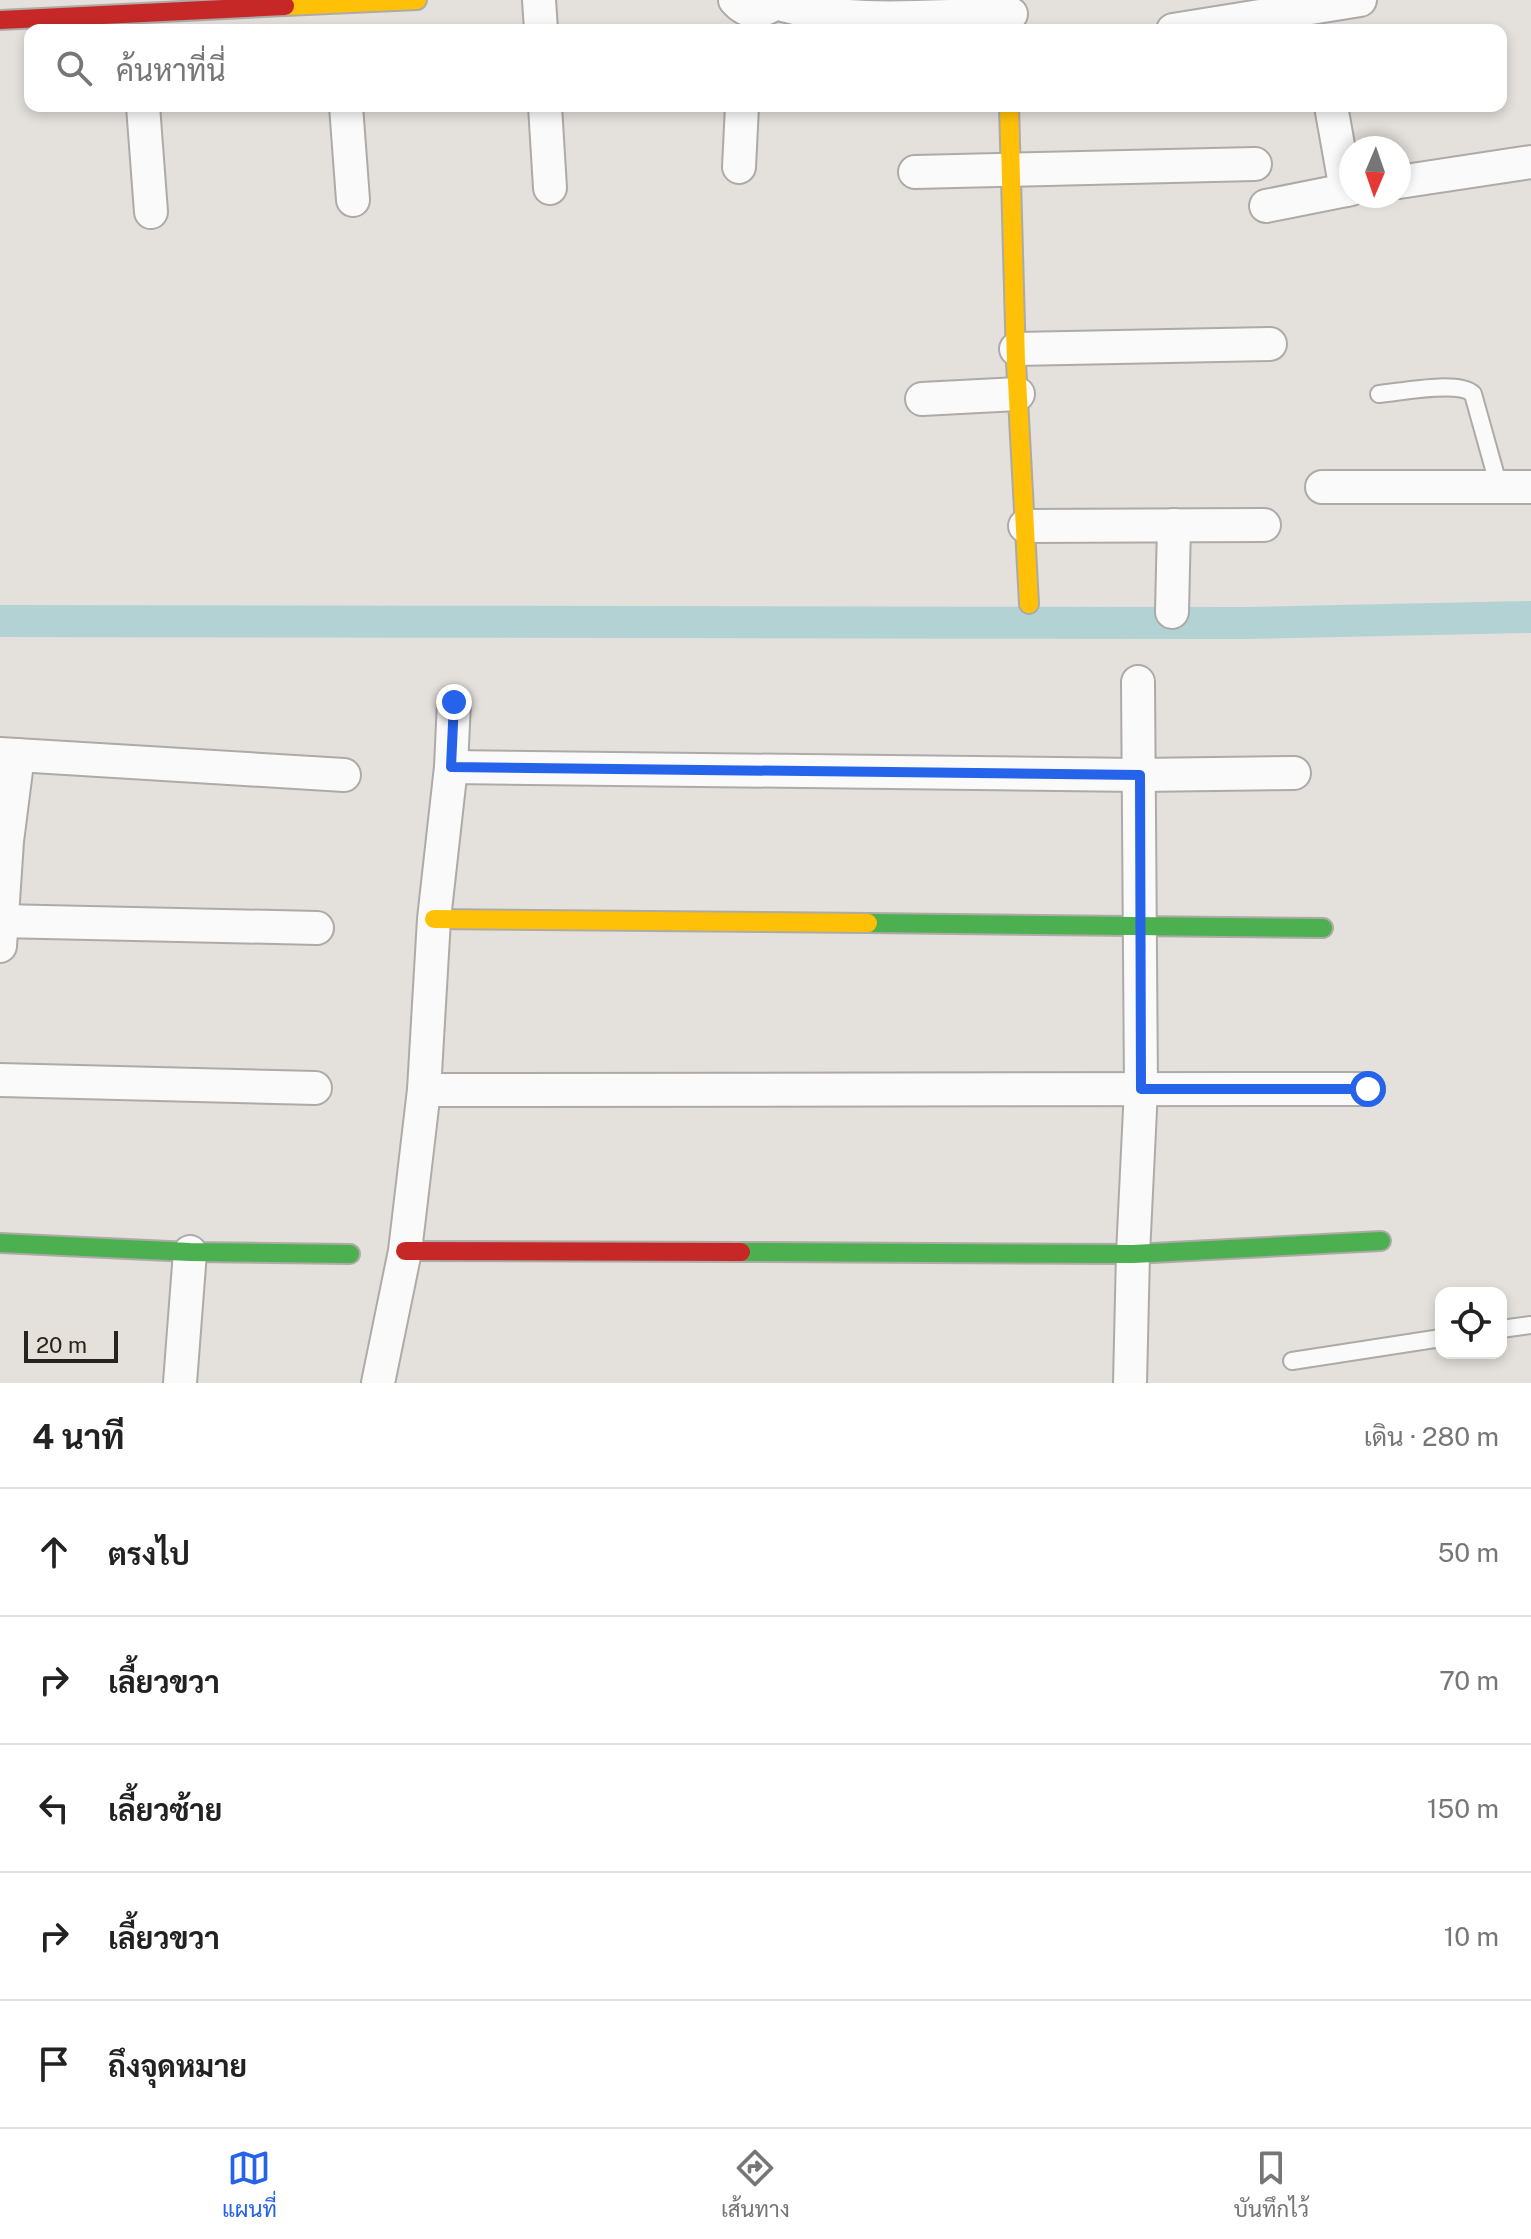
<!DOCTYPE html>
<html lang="th">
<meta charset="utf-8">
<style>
:root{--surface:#fff;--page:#f6f6f6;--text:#222;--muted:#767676;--line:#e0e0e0;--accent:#2563eb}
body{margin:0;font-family:"Public Sans",Sarabun,sans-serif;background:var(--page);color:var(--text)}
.controls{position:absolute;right:24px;bottom:24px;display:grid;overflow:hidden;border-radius:16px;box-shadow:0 4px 12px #0003}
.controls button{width:72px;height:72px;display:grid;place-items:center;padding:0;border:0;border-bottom:2px solid var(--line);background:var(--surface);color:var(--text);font:40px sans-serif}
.compass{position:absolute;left:1339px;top:136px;width:72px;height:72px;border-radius:50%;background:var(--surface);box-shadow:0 4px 12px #0003;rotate:182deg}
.scale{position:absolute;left:24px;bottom:20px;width:94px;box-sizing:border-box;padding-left:8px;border:4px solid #262321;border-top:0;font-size:22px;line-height:28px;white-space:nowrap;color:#262321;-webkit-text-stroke:6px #e7e0d9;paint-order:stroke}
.stop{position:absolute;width:24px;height:24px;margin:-18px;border:6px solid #2563eb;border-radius:50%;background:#fff}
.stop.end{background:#2563eb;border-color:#fff;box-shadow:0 2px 8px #0008}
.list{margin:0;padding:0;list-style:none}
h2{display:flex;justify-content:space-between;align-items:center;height:104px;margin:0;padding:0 32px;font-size:34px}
h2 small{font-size:26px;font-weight:400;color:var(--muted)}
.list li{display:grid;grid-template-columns:52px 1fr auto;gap:24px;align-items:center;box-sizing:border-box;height:128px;padding:0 32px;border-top:2px solid var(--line)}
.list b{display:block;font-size:30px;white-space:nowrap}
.list em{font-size:26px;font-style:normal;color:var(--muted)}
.icon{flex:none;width:44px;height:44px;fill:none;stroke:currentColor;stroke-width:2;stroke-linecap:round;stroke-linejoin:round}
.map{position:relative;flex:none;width:1531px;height:1383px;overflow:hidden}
.search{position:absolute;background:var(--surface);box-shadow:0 4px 12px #0003;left:24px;right:24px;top:24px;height:88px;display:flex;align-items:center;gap:20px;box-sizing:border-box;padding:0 28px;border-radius:16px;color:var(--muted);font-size:30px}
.sheet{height:744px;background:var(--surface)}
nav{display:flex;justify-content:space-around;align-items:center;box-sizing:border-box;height:112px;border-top:2px solid var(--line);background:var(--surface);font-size:22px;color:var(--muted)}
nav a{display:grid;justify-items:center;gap:4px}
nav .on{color:var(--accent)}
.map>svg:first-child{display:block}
</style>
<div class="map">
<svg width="1531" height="1383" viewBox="0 0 1531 1383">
<rect width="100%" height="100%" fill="#e4e0dc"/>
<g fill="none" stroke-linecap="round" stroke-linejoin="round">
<path stroke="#b3d2d3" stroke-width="32" d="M 0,621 L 1246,623 L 1531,617"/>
<g stroke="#adaaa7" stroke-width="20">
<g id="lane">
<path d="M 1379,394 C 1400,392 1459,380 1473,394 L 1499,487"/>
<path d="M 1501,1329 L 1531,1325"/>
<path d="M 1292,1361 L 1441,1338"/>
</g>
</g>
<g stroke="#adaaa7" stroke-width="36">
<g id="street">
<path d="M 539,0 L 541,30"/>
<path d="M 735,0 C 748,15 764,14 778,0"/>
<path d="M 776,3 C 850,26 933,15 1011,14"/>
<path d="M 1173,30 L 1360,0"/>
<path d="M 143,106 L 151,212"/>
<path d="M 346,106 L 353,200"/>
<path d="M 545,106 L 550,188"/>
<path d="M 1331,106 L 1346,190"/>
<path d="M 739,167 L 742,106"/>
<path d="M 915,172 L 1255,164"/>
<path d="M 1399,182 L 1531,162"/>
<path d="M 1266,206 L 1351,189"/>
<path d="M 1016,349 L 1270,344"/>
<path d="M 922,399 L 1018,394"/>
<path d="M 1322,487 L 1531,487"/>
<path d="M 1025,526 L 1264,525"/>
<path d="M 1172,612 L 1174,525"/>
<path d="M 0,754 L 344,775"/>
<path d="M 451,767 L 1140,775 L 1294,773"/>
<path d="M 0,921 L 317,928"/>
<path d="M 0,946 L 7,841 L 18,755"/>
<path d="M 0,1080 L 315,1088"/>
<path d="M 424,1090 L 1368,1089"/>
<path d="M 180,1383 L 190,1252"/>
<path d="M 378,1383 L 405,1251 L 424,1090 L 434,919 L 451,767 L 454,702"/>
<path d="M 1130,1383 L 1133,1254 L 1141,1089 L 1138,682"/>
</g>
</g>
<g stroke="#adaaa7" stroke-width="22">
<g id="fast">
<path d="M 868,923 L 1323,928"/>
<path d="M 0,1243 L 190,1252 L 350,1254"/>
<path d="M 741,1252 L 1133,1254 L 1381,1241"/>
</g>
</g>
<g stroke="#adaaa7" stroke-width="22">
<g id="slow">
<path d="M 285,6 L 417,0"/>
<path d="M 1009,106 L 1016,362 L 1029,604"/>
<path d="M 434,919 L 868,923"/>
</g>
</g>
<g stroke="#adaaa7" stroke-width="22">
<g id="jam">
<path d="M 0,20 L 285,6"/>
<path d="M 405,1251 L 741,1252"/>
</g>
</g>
<use href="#lane" stroke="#fbfafa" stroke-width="16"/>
<use href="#street" stroke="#fbfafa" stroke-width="32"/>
<use href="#fast" stroke="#4caf50" stroke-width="18"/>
<use href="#slow" stroke="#ffc107" stroke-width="18"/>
<use href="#jam" stroke="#c62828" stroke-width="18"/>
</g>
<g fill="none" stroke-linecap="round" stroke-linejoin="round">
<path stroke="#2563eb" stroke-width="10" d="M 454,702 L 451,767 L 1140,775 L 1141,1089 L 1368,1089"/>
</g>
</svg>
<div class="controls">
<button><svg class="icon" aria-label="locate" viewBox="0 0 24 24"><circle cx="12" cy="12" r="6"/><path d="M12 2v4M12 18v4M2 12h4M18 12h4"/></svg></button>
</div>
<svg class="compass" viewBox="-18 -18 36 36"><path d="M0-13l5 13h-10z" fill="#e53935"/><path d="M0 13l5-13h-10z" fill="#767676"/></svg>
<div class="scale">20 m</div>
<div class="stop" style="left:1368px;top:1089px"></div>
<div class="stop end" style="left:454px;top:702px"></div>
<div class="search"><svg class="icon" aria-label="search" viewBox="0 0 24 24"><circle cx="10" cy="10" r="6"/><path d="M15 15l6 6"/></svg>ค้นหาที่นี่</div>
</div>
<section class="sheet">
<h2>4 นาที<small>เดิน · 280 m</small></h2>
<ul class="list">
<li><svg class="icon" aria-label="ahead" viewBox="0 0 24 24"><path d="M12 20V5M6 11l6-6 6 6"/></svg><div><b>ตรงไป</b></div><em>50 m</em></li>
<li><svg class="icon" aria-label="right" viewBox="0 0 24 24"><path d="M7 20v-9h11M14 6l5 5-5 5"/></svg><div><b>เลี้ยวขวา</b></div><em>70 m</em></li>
<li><svg class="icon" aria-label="left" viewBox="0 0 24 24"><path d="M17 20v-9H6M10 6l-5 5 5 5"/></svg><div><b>เลี้ยวซ้าย</b></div><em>150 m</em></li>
<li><svg class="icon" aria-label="right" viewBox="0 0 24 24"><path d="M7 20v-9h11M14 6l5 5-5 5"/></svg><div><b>เลี้ยวขวา</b></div><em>10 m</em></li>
<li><svg class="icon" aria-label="arrive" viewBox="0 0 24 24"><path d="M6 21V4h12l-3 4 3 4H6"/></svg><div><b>ถึงจุดหมาย</b></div></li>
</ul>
</section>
<nav>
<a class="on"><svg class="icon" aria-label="map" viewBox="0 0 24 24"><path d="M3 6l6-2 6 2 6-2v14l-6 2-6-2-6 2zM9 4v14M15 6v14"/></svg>แผนที่</a>
<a><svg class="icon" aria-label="directions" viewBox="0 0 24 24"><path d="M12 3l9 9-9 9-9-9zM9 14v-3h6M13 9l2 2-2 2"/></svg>เส้นทาง</a>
<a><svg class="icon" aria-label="saved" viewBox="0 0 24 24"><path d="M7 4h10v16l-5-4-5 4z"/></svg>บันทึกไว้</a>
</nav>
